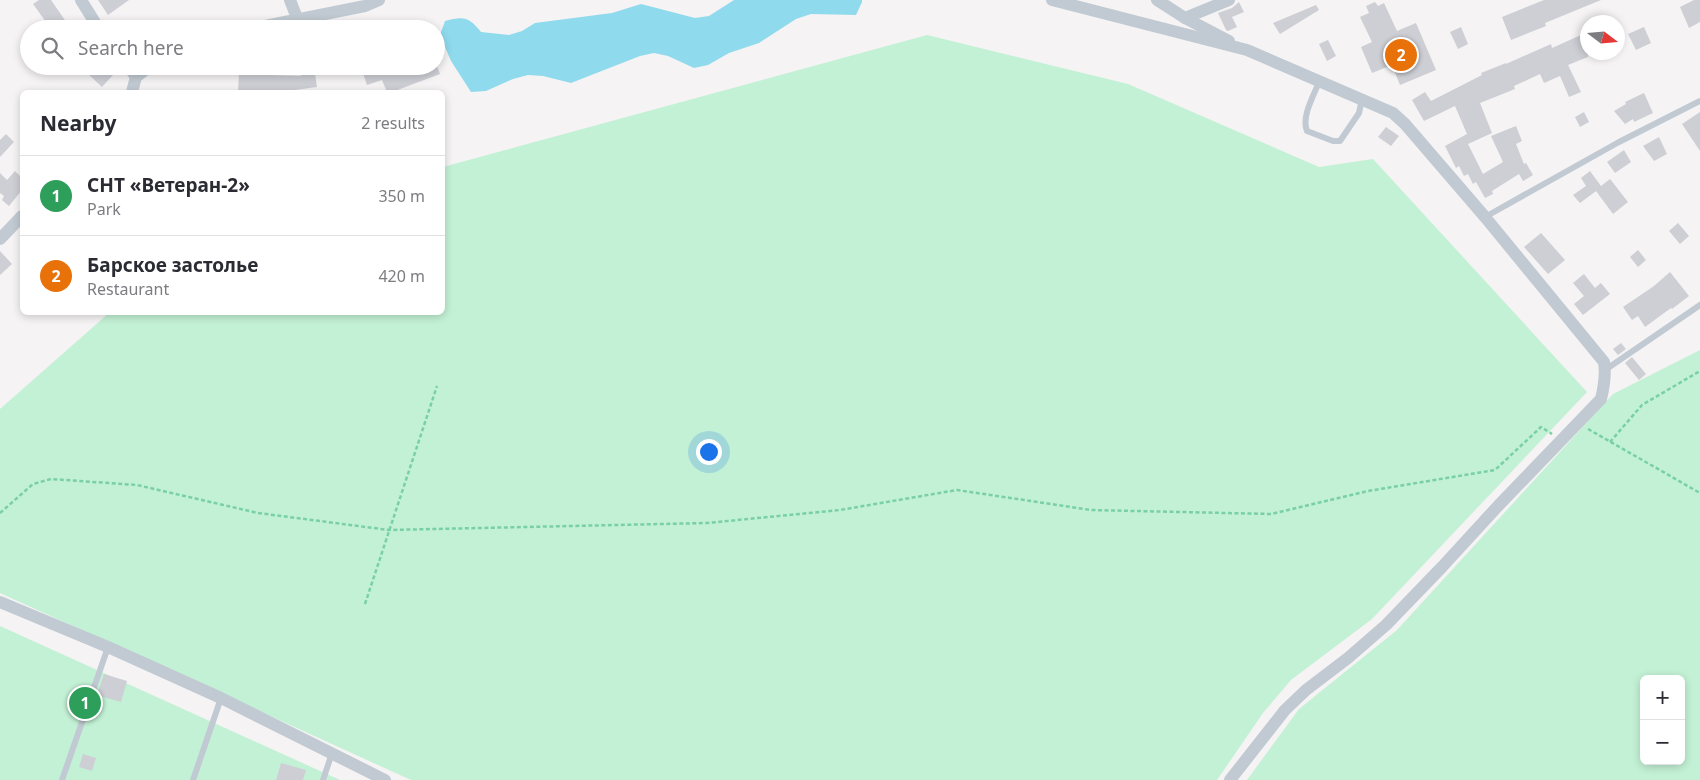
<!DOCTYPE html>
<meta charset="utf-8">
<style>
:root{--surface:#fff;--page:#f2f2f3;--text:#2b2b33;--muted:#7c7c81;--line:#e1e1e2;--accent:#1a73e8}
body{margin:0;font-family:"Noto Sans",sans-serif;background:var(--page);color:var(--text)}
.controls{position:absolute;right:15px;bottom:15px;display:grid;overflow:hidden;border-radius:8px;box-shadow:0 2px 8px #0003}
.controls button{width:45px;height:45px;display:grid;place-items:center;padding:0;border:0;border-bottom:1px solid var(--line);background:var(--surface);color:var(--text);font:25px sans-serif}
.compass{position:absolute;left:1580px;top:15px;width:45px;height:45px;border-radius:50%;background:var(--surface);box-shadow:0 2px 8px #0003;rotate:106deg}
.you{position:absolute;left:708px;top:451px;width:18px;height:18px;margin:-12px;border:4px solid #fff;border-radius:50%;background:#1a73e8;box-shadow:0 0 0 8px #1a73e833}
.badge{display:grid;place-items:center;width:32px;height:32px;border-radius:50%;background:var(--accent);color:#fff;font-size:16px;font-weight:700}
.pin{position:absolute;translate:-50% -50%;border:2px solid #fff;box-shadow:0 1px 5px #0006}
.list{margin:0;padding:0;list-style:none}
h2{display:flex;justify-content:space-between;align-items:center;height:65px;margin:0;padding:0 20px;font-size:21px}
h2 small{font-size:16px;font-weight:400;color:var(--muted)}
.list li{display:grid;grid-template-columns:32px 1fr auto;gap:15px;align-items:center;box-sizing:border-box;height:80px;padding:0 20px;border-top:1px solid var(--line)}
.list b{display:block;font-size:19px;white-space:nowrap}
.list p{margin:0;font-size:16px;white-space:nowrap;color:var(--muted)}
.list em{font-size:16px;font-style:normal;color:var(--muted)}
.icon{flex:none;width:28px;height:28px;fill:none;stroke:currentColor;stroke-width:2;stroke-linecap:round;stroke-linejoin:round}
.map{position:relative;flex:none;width:1700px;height:780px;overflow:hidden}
.search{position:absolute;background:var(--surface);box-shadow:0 2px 8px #0003;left:20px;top:20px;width:425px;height:55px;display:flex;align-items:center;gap:12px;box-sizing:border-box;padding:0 18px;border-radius:28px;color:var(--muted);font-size:19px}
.panel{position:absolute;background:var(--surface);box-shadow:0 2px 8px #0003;left:20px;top:90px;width:425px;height:225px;border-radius:8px}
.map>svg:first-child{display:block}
</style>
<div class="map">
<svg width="1700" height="780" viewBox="0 0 1700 780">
<rect width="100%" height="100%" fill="#f5f3f3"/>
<g fill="#c3f1d5" fill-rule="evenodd">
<path d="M 927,35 L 1128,84 L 1319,167 L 1373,159 L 1587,392 L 1372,619 L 1291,680 L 1263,713 L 1217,780 L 411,780 L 0,593 L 0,409 L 109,313 L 442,312 L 443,167 Z"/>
<path d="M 1700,350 L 1700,780 L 1247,780 L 1299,709 L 1397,630 L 1613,394 ZM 1644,679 L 1681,679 L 1681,761 L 1644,761 Z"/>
<path d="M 0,626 L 340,780 L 0,780 Z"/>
</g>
<path fill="#90daee" d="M 734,0 L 862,0 L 862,2 L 856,15 L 811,14 L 796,19 L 759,43 L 729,53 L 708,65 L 694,68 L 668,56 L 654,53 L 640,56 L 571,83 L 543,76 L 528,75 L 513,79 L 486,91 L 471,92 L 451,61 L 440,35 L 445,21 C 464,16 469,17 481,32 L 509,35 L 522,31 L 535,23 L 612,13 L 641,4 L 695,18 L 709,16 Z"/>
<g fill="#cdcfd5">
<path d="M 39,0 L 51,0 L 71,29 L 51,29 L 33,4 Z"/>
<path d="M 98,0 L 129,0 L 108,15 Z"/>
<path d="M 1544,0 L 1601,0 L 1545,23 L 1546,26 L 1511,40 L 1502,17 Z"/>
<path d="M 1694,0 L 1700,0 L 1700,22 L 1689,28 L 1680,7 Z"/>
<path d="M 1239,2 L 1244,12 L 1232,17 L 1237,27 L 1228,31 L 1226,30 L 1218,13 L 1232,8 Z"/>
<path d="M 1375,2 L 1378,6 L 1384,3 L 1397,31 L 1416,23 L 1436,70 L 1400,85 L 1392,65 L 1372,73 L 1361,47 L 1372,42 L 1360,17 L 1369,13 L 1366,6 Z"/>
<path d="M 1316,5 L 1319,10 L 1280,34 L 1273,23 Z"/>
<path d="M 1461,27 L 1468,44 L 1458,49 L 1450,32 Z"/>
<path d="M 1644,27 L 1651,43 L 1636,50 L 1628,34 Z"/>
<path d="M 1581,35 L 1582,37 L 1588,35 L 1588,57 L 1568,65 L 1581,92 L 1569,97 L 1560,76 L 1544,83 L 1540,74 L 1514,86 L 1515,89 L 1480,103 L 1492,133 L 1468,144 L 1483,174 L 1503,162 L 1491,136 L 1516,126 L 1522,141 L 1516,144 L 1524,164 L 1526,163 L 1533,175 L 1523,181 L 1519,174 L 1492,191 L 1493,194 L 1485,198 L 1476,182 L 1473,184 L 1468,174 L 1464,176 L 1459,166 L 1456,168 L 1445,146 L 1467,134 L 1455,106 L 1424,121 L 1412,100 L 1425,92 L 1431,101 L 1482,75 L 1481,73 L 1506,63 L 1506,64 L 1551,44 L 1552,48 Z"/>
<path d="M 1328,40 L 1336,56 L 1327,61 L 1319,44 Z"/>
<path d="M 94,66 L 104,66 L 113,75 L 102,87 L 87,73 Z"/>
<path d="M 388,66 L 437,66 L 440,74 L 392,92 L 387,92 L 382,80 L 367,85 L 363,73 L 374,69 L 375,72 Z"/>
<path d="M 314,67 L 317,87 L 287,91 L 287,92 L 238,92 L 239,74 L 301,76 L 300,69 Z"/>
<path d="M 1644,93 L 1653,113 L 1634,122 L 1633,119 L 1625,124 L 1614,111 L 1626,104 L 1625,102 Z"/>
<path d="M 1584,112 L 1589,122 L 1580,127 L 1575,117 Z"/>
<path d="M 1700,112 L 1700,151 L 1682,124 Z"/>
<path d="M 1386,127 L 1399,136 L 1391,146 L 1378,137 Z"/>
<path d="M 6,134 L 14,142 L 0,157 L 0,140 Z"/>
<path d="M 1659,137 L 1667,154 L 1654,161 L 1643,146 Z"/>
<path d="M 1624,150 L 1631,162 L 1615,173 L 1607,162 Z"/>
<path d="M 15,171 L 22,178 L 22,190 L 9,206 L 2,200 L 4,196 L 0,193 L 0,173 L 7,180 Z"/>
<path d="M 1590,171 L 1601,186 L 1610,179 L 1628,202 L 1613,214 L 1596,191 L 1580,203 L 1573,195 L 1586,186 L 1581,178 Z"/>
<path d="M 1678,223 L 1689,236 L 1680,244 L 1669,231 Z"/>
<path d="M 1541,233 L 1565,260 L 1548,274 L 1524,247 Z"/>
<path d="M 1638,250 L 1646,260 L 1638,267 L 1630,257 Z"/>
<path d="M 0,251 L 12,264 L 0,275 Z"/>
<path d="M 1670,272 L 1689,296 L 1672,309 L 1671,308 L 1645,327 L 1638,316 L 1632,320 L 1623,307 L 1654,286 Z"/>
<path d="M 1584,274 L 1595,288 L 1601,283 L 1610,294 L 1583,315 L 1574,304 L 1584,296 L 1573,283 Z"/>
<path d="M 1621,343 L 1626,349 L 1618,355 L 1613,349 Z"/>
<path d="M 1632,357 L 1646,374 L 1639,380 L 1625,363 Z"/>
<path d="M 104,674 L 127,681 L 121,702 L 97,695 Z"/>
<path d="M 83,754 L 96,758 L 92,771 L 79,767 Z"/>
<path d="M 281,763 L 306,770 L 303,780 L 276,780 Z"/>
</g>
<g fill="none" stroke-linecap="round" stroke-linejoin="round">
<g stroke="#7ad0a6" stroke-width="2.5" stroke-dasharray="4 2.5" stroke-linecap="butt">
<path d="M 1588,429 L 1700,493"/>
<path d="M 1610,442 L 1642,405 L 1700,371"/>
<path d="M 0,513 L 33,484 L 51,479 L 137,485 L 258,513 L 389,530 L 707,523 L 840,510 L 957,490 L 1091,510 L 1271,514 L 1368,491 L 1495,470 L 1541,427 L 1552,434"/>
<path d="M 365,604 L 437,386"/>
</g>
<g stroke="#c1cad2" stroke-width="6">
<path d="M 1319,82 C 1314,95 1301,117 1307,131 L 1333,141 L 1340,141 L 1359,113 L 1362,99"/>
<path d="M 1485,217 L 1619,142 L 1700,101"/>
<path d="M 1605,370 L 1700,305"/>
<path d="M 62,780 L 108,647"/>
<path d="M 193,780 L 221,698"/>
<path d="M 323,780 L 332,753"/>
</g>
<g stroke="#c1cad2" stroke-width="12">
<path d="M 81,0 L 99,29"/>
<path d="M 290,0 L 297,18"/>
<path d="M 1052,0 L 1247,50 L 1393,113 L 1405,124 L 1485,217 L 1604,362 C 1606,375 1604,387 1601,399 L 1498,506 L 1442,567 L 1386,625 L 1348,658 L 1306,690 L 1285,710 L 1230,780"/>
<path d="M 1157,0 L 1185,18 L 1229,41"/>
<path d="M 1185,18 L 1229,0"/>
<path d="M 249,29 L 365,6 L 379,0"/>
<path d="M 128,66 L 136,77"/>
<path d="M 132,92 L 136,77 L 150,66"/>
<path d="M 0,239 L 22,216"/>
<path d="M 0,602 L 108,647 L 221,698 L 385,780"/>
</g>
</g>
</svg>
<div class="controls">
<button>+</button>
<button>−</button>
</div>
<svg class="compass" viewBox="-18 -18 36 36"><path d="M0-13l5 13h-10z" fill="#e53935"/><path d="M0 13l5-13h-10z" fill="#7c7c81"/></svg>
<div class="you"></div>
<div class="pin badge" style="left:85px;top:703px;background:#2e9e5b">1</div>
<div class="pin badge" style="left:1401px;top:55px;background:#e8710a">2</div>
<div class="search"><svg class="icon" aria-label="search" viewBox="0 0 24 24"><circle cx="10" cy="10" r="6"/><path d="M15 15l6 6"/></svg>Search here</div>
<section class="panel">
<h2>Nearby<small>2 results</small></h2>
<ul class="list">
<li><span class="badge" style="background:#2e9e5b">1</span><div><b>СНТ «Ветеран-2»</b><p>Park</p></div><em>350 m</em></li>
<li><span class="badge" style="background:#e8710a">2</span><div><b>Барское застолье</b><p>Restaurant</p></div><em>420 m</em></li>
</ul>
</section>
</div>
